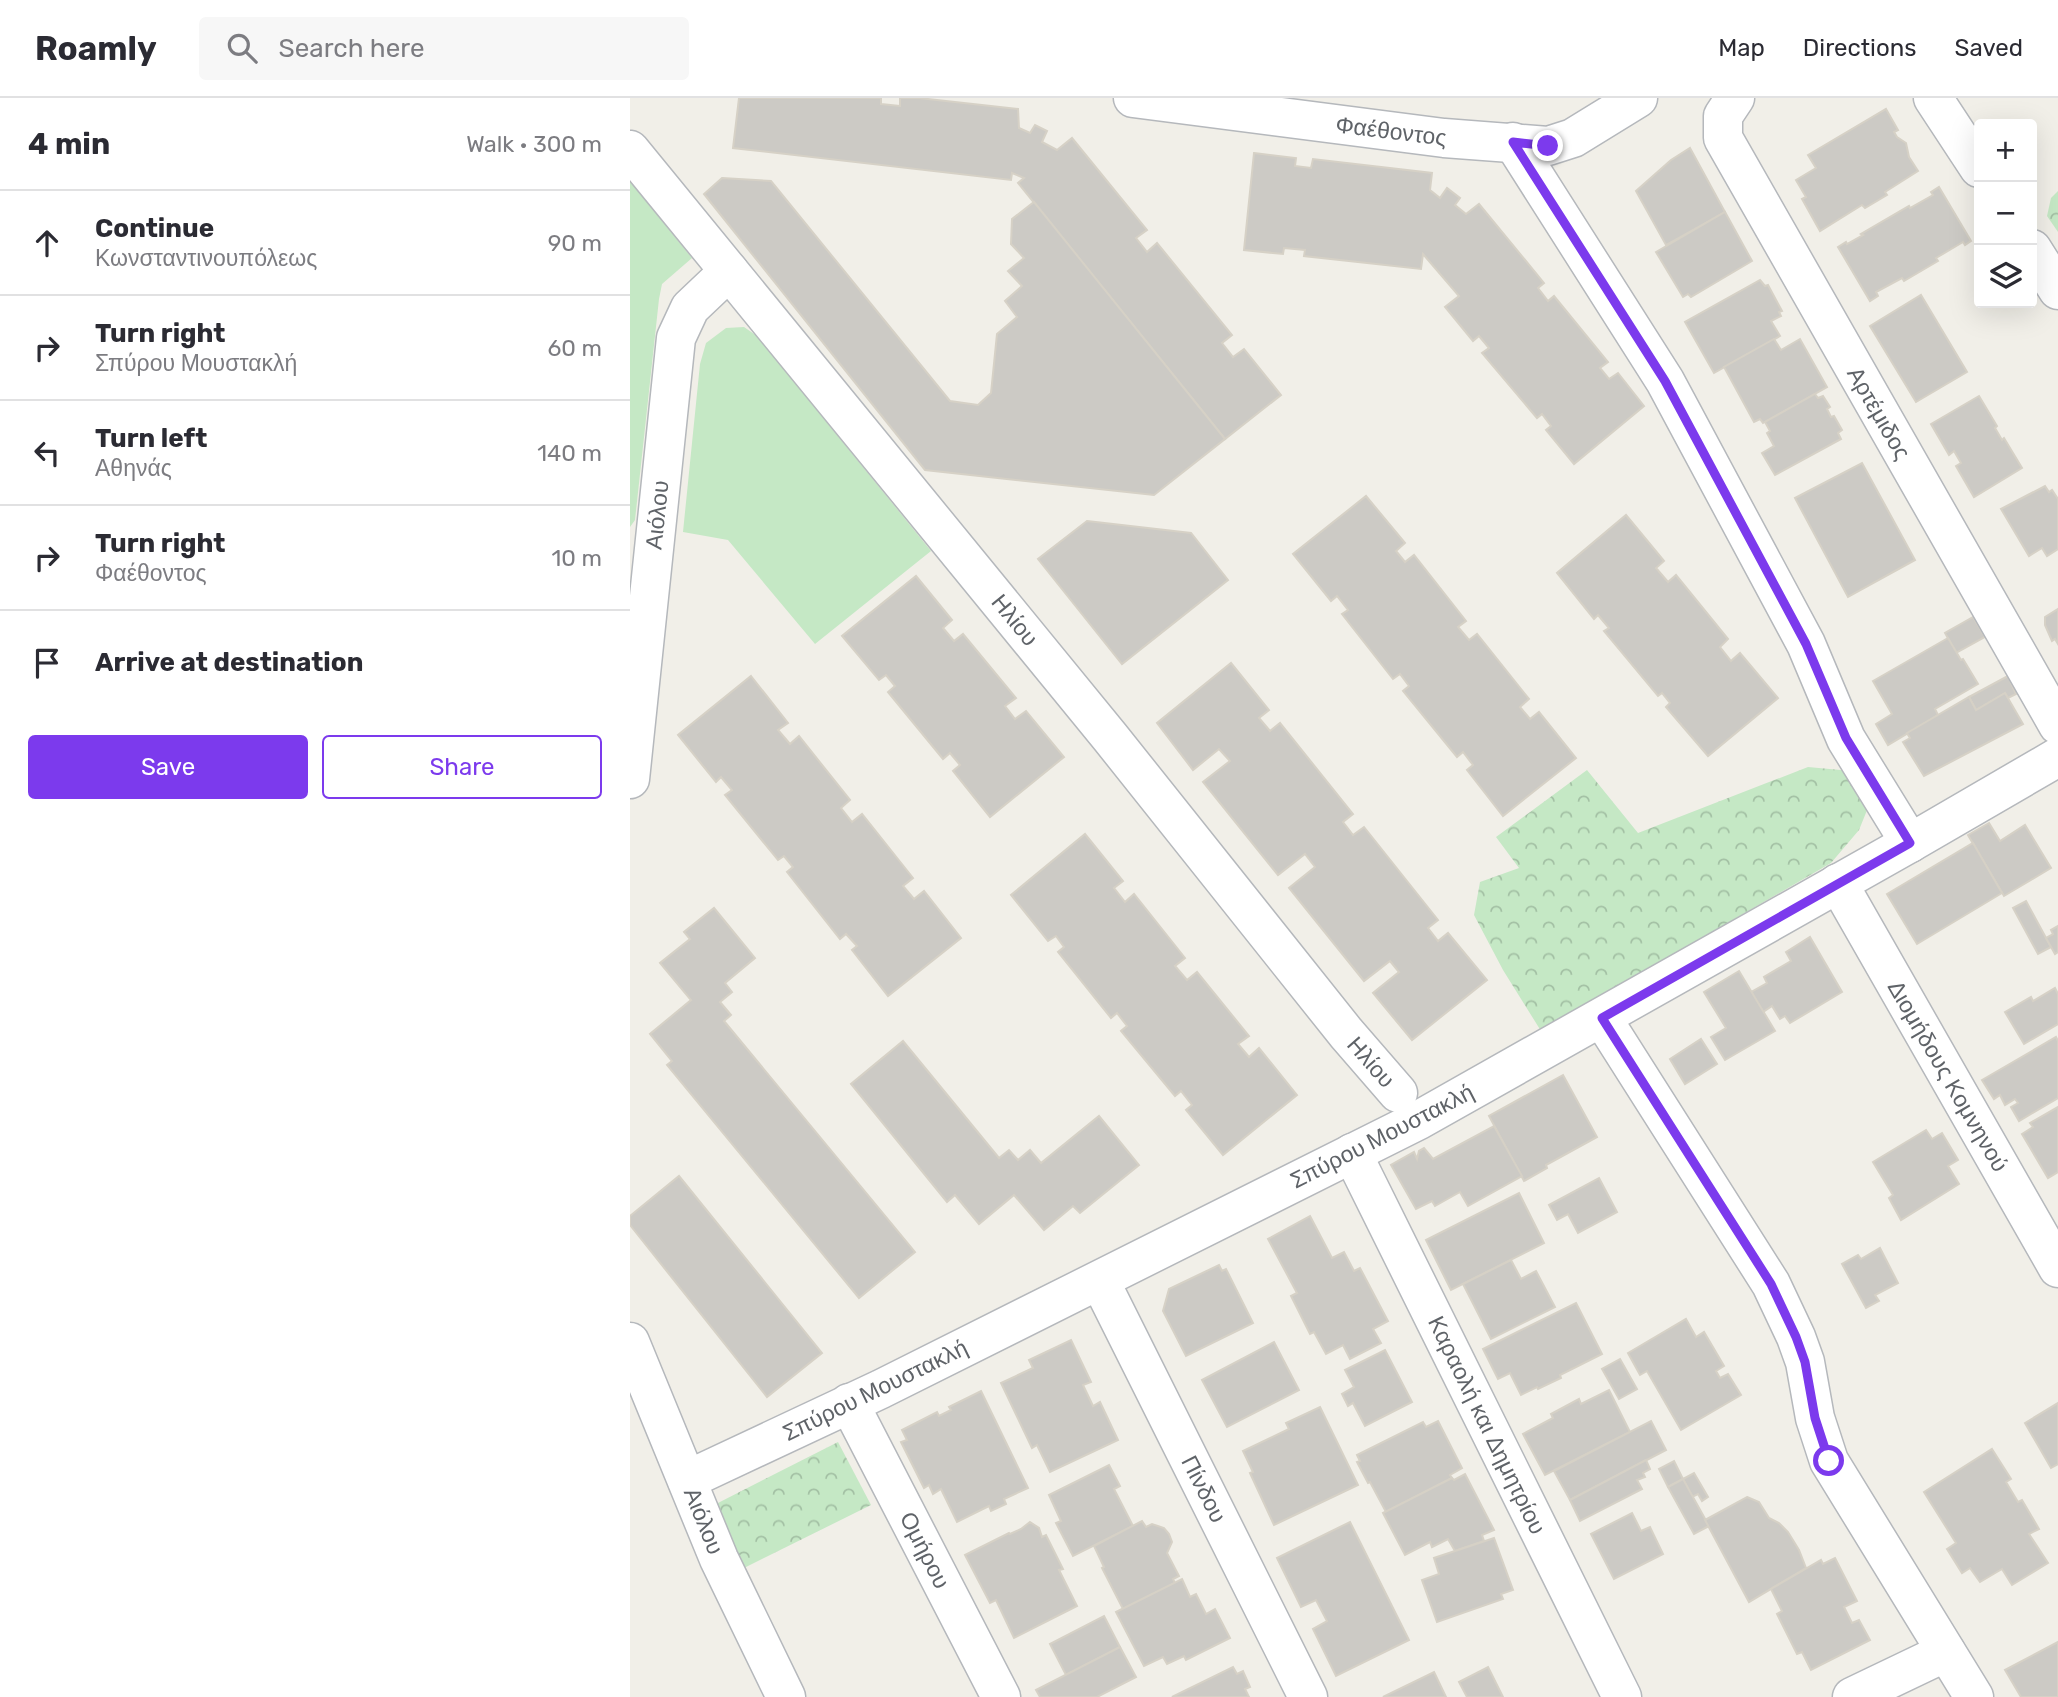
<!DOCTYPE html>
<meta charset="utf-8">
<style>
:root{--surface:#fff;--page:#f7f7f7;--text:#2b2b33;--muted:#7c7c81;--line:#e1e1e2;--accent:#7c3aed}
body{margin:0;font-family:Rubik,sans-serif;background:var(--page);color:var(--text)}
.controls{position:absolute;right:21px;top:21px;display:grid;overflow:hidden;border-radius:7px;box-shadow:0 7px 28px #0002}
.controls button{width:63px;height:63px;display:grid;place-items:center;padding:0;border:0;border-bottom:2px solid var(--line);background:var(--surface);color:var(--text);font:35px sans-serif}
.stop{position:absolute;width:21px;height:21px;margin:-16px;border:5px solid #7c3aed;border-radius:50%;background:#fff}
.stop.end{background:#7c3aed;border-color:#fff;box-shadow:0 2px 7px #0008}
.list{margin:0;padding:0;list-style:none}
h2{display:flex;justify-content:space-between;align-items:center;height:91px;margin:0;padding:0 28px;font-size:30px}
h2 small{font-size:23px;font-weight:400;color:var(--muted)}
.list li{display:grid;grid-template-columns:46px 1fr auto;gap:21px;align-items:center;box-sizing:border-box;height:105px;padding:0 28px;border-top:2px solid var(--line)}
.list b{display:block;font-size:26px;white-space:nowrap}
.list p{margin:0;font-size:23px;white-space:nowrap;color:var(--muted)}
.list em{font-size:23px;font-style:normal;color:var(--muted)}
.actions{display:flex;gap:14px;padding:21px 28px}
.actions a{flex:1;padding:16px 0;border:2px solid var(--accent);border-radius:7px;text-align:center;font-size:24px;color:var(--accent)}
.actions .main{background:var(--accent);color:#fff}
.icon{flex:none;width:38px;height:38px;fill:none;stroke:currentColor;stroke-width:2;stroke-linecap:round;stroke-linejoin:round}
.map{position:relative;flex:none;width:1428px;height:1599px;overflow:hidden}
header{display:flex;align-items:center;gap:42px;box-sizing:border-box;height:98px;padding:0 35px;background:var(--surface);border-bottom:2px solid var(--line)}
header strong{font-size:33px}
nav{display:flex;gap:38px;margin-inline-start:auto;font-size:24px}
.search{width:490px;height:63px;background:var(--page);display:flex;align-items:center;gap:18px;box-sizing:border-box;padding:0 24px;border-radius:7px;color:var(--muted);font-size:26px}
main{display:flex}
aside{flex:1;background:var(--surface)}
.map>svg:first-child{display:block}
</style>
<header>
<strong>Roamly</strong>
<div class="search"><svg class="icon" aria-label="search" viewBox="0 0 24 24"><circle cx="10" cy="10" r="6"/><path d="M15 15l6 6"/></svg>Search here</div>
<nav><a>Map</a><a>Directions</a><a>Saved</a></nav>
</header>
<main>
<aside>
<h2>4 min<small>Walk · 300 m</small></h2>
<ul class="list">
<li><svg class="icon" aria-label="ahead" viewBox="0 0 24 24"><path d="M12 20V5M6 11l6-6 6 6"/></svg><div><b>Continue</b><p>Κωνσταντινουπόλεως</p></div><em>90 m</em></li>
<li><svg class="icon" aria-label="right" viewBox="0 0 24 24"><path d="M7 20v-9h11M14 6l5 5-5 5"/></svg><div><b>Turn right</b><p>Σπύρου Μουστακλή</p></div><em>60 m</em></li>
<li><svg class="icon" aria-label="left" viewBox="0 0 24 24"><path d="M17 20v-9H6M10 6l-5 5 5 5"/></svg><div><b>Turn left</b><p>Αθηνάς</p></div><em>140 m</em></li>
<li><svg class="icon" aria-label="right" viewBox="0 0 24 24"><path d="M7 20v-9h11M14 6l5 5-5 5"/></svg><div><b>Turn right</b><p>Φαέθοντος</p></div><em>10 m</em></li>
<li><svg class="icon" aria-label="arrive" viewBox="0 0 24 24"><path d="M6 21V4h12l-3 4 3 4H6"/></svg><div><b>Arrive at destination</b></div></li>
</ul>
<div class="actions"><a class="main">Save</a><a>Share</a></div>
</aside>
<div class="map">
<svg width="1428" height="1599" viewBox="0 0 1428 1599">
<defs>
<pattern id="forest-crowns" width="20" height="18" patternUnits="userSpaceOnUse" patternTransform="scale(1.75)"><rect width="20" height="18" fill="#c5e8c5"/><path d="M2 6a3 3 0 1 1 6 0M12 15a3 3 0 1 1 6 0" fill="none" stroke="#a3c0a4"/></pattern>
</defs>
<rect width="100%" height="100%" fill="#f1efe8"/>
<g fill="#c5e8c5">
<path d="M 0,83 L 62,160 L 32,186 L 29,201 L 5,422 L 0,429 Z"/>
<path d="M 114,229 L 127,238 L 301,453 L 185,546 L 98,442 L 53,434 L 70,266 L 76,245 L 96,230 Z"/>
</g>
<g fill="url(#forest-crowns)">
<path d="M 1428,93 L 1428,134 L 1417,118 L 1421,100 Z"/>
<path d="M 1178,669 L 1232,674 L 1244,695 L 1229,732 L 1201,765 L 911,933 L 873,872 L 844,817 L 850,784 L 889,770 L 866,739 L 957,672 L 1008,735 Z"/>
<path d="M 208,1344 L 241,1407 L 112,1471 L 86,1406 Z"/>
</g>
<g fill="#cccac5" stroke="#d6d1c6" stroke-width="2">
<path d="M 109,0 L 251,0 L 251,6 L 270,8 L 270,0 L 289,0 L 388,11 L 389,30 L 400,35 L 405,27 L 417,33 L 412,44 L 427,52 L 442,40 L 517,132 L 506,140 L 517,154 L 527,145 L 602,237 L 592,245 L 603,259 L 614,251 L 651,297 L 595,341 L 388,85 L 394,80 L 382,75 L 381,82 L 103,50 Z"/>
<path d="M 1256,11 L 1268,32 L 1264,34 L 1267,39 L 1276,45 L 1279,59 L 1288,73 L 1255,94 L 1257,97 L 1235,110 L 1232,107 L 1190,133 L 1172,101 L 1176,99 L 1166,82 L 1186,70 L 1178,57 Z"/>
<path d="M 1060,50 L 1095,114 L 1036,147 L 1006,93 L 1041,62 Z"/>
<path d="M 624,55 L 666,60 L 665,68 L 681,70 L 683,61 L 802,75 L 800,92 L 810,100 L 817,90 L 830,100 L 825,107 L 836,116 L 849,106 L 914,185 L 908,190 L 918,203 L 924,198 L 978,264 L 970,270 L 979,281 L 988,275 L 1014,308 L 944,366 L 916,332 L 921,328 L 912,316 L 907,320 L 852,255 L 859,250 L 849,238 L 843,243 L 815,209 L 829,198 L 793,156 L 791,171 L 674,158 L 675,152 L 654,150 L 653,156 L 614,152 Z"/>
<path d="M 92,80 L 141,83 L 320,303 L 348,307 L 361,295 L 367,236 L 387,219 L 375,203 L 392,188 L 378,173 L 394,160 L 381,146 L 382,121 L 404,104 L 595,341 L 524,397 L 295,372 L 74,96 Z"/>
<path d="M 1309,89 L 1341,143 L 1335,147 L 1333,144 L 1306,160 L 1308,163 L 1274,183 L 1272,180 L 1246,194 L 1248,198 L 1240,203 L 1208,149 L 1216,144 L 1217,146 L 1233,137 L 1231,136 L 1279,108 L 1280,110 L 1303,97 L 1301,94 Z"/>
<path d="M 1095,114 L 1122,163 L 1061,199 L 1058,196 L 1053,199 L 1026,154 Z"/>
<path d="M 1130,182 L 1135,188 L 1138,187 L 1152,213 L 1149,214 L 1151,218 L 1141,223 L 1150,238 L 1084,275 L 1055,224 Z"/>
<path d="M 1291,197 L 1337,274 L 1286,304 L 1240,228 Z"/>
<path d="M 1144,241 L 1151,252 L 1170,241 L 1197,289 L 1133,325 L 1130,321 L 1124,324 L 1094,269 Z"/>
<path d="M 1185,296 L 1188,300 L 1193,298 L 1200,309 L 1197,311 L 1201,319 L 1204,318 L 1212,332 L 1208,335 L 1211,341 L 1145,377 L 1132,355 L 1144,348 L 1137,335 L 1140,333 L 1135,324 Z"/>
<path d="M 1349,298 L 1367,328 L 1365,330 L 1372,342 L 1374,340 L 1392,370 L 1344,399 L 1326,368 L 1331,365 L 1324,353 L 1319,357 L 1301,326 Z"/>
<path d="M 1232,365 L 1285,462 L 1218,499 L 1165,400 Z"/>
<path d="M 1415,388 L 1419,394 L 1422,392 L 1428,401 L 1428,451 L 1417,458 L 1412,450 L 1399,458 L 1371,411 Z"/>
<path d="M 736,398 L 775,445 L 766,453 L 775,464 L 784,457 L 836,523 L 828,529 L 839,542 L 847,536 L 899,601 L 890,609 L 900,621 L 909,614 L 946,660 L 873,718 L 837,672 L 843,667 L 833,654 L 827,659 L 773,593 L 779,588 L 770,576 L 763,581 L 712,516 L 718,512 L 707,498 L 701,503 L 663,456 Z"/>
<path d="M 996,417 L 1034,463 L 1026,470 L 1038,484 L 1046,477 L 1098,541 L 1090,549 L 1101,563 L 1110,555 L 1148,600 L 1078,658 L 1036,609 L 1040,605 L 1032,595 L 1028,598 L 974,533 L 979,530 L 968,517 L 964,521 L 927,475 Z"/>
<path d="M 457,423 L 561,435 L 598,482 L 492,566 L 408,461 Z"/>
<path d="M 286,478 L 322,522 L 313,530 L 324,543 L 333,536 L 386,600 L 375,608 L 385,621 L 396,613 L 434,659 L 360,719 L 323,673 L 330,667 L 320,655 L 313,661 L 258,594 L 265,588 L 256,577 L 249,582 L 212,538 Z"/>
<path d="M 1428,511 L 1428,546 L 1425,541 L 1422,543 L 1415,527 L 1415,519 Z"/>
<path d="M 1343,519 L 1355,539 L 1326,555 L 1315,535 Z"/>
<path d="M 1318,540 L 1331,562 L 1333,561 L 1348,586 L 1305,611 L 1308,617 L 1258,647 L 1246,626 L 1262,616 L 1243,583 Z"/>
<path d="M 601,565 L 639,612 L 629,620 L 640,633 L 650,625 L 723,716 L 713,724 L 723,737 L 734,729 L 808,822 L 798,830 L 808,843 L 818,835 L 857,882 L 782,942 L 743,895 L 769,874 L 760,863 L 734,883 L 659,790 L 685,769 L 675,756 L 648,777 L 573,684 L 600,663 L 589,651 L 563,672 L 527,625 Z"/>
<path d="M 121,578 L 158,625 L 148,632 L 160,646 L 169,638 L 220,702 L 211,710 L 222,724 L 232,716 L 283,780 L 273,788 L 284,801 L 294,793 L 331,840 L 258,898 L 222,852 L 227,848 L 216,836 L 210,841 L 157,774 L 163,769 L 154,758 L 148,762 L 95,697 L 102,692 L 91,679 L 86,684 L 48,637 Z"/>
<path d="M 1378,578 L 1386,596 L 1378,600 L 1375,595 L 1346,612 L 1339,599 Z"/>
<path d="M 1375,595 L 1393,626 L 1294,678 L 1273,644 L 1280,640 L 1277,635 L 1339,599 L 1346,612 Z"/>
<path d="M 1359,725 L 1370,743 L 1395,727 L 1421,770 L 1374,798 L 1338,737 Z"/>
<path d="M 455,736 L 493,783 L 484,790 L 495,804 L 504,796 L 555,860 L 545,868 L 557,882 L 567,874 L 619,938 L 608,946 L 619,959 L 629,950 L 667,997 L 593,1057 L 556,1012 L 562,1007 L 551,993 L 545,998 L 491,933 L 497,928 L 487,915 L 481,920 L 428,854 L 434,849 L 426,838 L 418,843 L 381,797 Z"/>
<path d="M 1343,745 L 1372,795 L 1287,846 L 1257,796 Z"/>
<path d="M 1396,803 L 1421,849 L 1408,856 L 1383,810 Z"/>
<path d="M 84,810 L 125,860 L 95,885 L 102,894 L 90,904 L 101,917 L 94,923 L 285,1154 L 229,1200 L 37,967 L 42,963 L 20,936 L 61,902 L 30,865 L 60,841 L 54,834 Z"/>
<path d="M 1428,828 L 1428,854 L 1425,856 L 1416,840 L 1423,836 L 1421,832 Z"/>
<path d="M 1180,839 L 1212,894 L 1160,925 L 1155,918 L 1150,921 L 1142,908 L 1133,914 L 1121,894 L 1137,885 L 1134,879 L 1161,863 L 1156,854 Z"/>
<path d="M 1109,873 L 1145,933 L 1095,962 L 1081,939 L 1096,930 L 1074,894 Z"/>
<path d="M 1425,890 L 1428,896 L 1428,926 L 1394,946 L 1375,914 L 1401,899 L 1403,903 Z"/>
<path d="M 1426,939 L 1428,943 L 1428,1000 L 1389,1023 L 1381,1009 L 1388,1005 L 1385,1001 L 1375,1007 L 1370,997 L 1364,1001 L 1352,982 Z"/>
<path d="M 1071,941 L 1087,966 L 1055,986 L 1040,961 Z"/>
<path d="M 273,943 L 369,1060 L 379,1052 L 388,1062 L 400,1052 L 411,1065 L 469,1018 L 509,1067 L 450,1115 L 443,1108 L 414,1132 L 384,1097 L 349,1126 L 325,1097 L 317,1104 L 221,986 Z"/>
<path d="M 933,977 L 967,1039 L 916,1067 L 917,1070 L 894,1083 L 859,1018 Z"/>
<path d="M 1428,1009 L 1428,1074 L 1418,1080 L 1392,1036 L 1403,1029 L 1400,1025 Z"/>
<path d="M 864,1028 L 892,1078 L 838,1108 L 830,1094 L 805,1108 L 802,1103 L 786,1111 L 761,1067 L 784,1054 L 787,1061 L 789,1053 L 794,1050 L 803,1061 Z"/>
<path d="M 1296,1032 L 1302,1041 L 1312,1035 L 1328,1062 L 1318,1068 L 1329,1086 L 1271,1122 L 1259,1100 L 1263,1097 L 1243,1064 Z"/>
<path d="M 49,1078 L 192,1255 L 137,1299 L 0,1127 L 0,1118 Z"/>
<path d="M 969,1080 L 987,1114 L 948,1135 L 938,1116 L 927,1122 L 919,1107 Z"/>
<path d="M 889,1095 L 914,1145 L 821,1192 L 796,1142 Z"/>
<path d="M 680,1118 L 702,1160 L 714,1154 L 724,1173 L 730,1170 L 758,1223 L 743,1231 L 751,1245 L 720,1261 L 713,1247 L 696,1256 L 684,1234 L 680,1236 L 661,1198 L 667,1195 L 638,1141 Z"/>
<path d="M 1250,1150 L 1268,1185 L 1245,1197 L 1249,1203 L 1236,1210 L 1212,1166 L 1228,1157 L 1231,1161 Z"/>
<path d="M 881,1162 L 891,1181 L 906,1173 L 925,1209 L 861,1241 L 833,1186 Z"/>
<path d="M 589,1167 L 592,1173 L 596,1171 L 623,1225 L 556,1258 L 533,1213 L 539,1191 Z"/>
<path d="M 946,1205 L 972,1256 L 930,1277 L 931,1280 L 908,1291 L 907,1289 L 891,1297 L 880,1275 L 868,1281 L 853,1251 Z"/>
<path d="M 1056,1221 L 1066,1239 L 1074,1234 L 1094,1268 L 1086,1273 L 1090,1280 L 1098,1276 L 1111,1297 L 1051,1332 L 1017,1273 L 1010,1277 L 998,1255 Z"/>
<path d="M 441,1242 L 461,1284 L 453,1287 L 463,1308 L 470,1304 L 488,1342 L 420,1374 L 407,1347 L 402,1350 L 371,1285 L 403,1270 L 399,1262 Z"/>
<path d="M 644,1244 L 669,1292 L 597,1329 L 572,1282 Z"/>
<path d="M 755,1252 L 782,1304 L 735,1328 L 723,1305 L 718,1308 L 712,1296 L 724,1289 L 715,1272 Z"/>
<path d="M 990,1261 L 1007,1291 L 989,1301 L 972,1271 Z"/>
<path d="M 979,1292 L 1000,1334 L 915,1377 L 893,1336 L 923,1320 L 921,1316 L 949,1301 L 951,1306 Z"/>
<path d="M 351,1293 L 398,1390 L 374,1401 L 376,1406 L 361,1413 L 359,1408 L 327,1424 L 311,1391 L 303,1396 L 299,1387 L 294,1390 L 271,1344 L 277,1342 L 272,1332 L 307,1314 L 309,1318 L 321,1312 L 319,1309 Z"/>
<path d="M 1428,1305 L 1428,1366 L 1421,1370 L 1395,1325 Z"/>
<path d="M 690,1309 L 728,1387 L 644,1427 L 620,1375 L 623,1374 L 613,1353 L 659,1331 L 656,1325 Z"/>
<path d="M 808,1323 L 832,1370 L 820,1377 L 822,1380 L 756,1414 L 740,1384 L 738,1385 L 727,1364 L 730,1363 L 727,1357 L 793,1324 L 796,1329 Z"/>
<path d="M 1021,1323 L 1036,1352 L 940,1402 L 924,1373 Z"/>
<path d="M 1362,1351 L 1381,1381 L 1376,1384 L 1388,1404 L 1392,1402 L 1409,1431 L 1399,1436 L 1418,1465 L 1382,1487 L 1372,1471 L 1350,1484 L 1340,1470 L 1332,1475 L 1317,1451 L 1326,1445 L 1294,1394 Z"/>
<path d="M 1016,1362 L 1020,1371 L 1013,1375 L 1015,1379 L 1007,1382 L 1012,1391 L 950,1423 L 940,1402 Z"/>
<path d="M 1044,1363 L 1053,1381 L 1038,1389 L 1029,1371 Z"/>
<path d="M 479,1367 L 490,1388 L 484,1391 L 503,1428 L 443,1458 L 426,1425 L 431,1423 L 419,1397 Z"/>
<path d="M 1064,1375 L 1078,1399 L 1072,1403 L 1068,1396 L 1062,1399 L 1053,1381 Z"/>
<path d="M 835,1376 L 864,1432 L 852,1437 L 854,1443 L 825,1453 L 818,1441 L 802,1449 L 800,1444 L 775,1457 L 753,1415 L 822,1380 L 824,1382 Z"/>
<path d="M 1053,1381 L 1079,1428 L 1064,1436 L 1038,1389 Z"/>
<path d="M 1117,1399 L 1129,1404 L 1139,1420 L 1149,1425 L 1158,1434 L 1169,1452 L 1176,1470 L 1119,1504 L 1075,1422 Z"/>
<path d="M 1002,1415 L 1011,1433 L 1020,1429 L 1033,1456 L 984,1481 L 961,1436 Z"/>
<path d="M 512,1423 L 516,1429 L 522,1426 L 534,1430 L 539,1436 L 542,1444 L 537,1455 L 549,1478 L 543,1481 L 545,1485 L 493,1511 L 472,1470 L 474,1469 L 464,1448 Z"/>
<path d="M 400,1424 L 409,1430 L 412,1439 L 416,1437 L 433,1471 L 429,1472 L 447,1508 L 384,1540 L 366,1502 L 360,1505 L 335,1457 L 379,1435 L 380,1436 L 391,1431 Z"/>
<path d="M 720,1424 L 779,1542 L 706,1578 L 683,1531 L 697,1523 L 686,1502 L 671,1509 L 647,1460 Z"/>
<path d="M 864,1440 L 883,1492 L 871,1496 L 873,1501 L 807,1524 L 792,1482 L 809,1476 L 804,1460 Z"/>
<path d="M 1205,1460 L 1227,1503 L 1214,1509 L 1222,1525 L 1229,1522 L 1240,1542 L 1181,1572 L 1172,1554 L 1167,1556 L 1147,1516 L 1152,1513 L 1141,1491 L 1191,1462 L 1193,1466 Z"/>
<path d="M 552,1481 L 560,1499 L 566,1496 L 576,1516 L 585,1511 L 600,1540 L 556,1562 L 554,1558 L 537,1566 L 533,1559 L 514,1568 L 486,1514 Z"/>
<path d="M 474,1518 L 490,1549 L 436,1577 L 420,1546 Z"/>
<path d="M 1428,1544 L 1428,1599 L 1391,1599 L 1375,1572 Z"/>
<path d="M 490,1549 L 506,1579 L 467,1599 L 410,1599 L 406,1592 Z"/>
<path d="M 603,1569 L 607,1576 L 613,1573 L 620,1589 L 615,1591 L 619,1599 L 542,1599 Z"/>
<path d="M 858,1569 L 873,1599 L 837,1599 L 829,1584 Z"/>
<path d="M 804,1574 L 816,1599 L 753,1599 Z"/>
</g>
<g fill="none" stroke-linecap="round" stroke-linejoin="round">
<g stroke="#b5b8bc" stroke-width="41">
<g id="street">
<path d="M 503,0 L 814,40 L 918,48 L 943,40 L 1008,0"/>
<path d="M 1105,0 L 1093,18 L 1093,40 L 1428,627"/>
<path d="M 1303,0 L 1349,70"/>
<path d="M 883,44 L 1035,283 L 1176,546 L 1216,641 L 1280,745"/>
<path d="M 0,52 L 480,639 L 716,935 L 768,995"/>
<path d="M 1402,151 L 1428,192"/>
<path d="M 0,681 L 46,240 L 60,210 L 99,173"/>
<path d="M 1208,785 L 1428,1170"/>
<path d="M 972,920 L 1141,1186 L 1166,1239 L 1175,1264 L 1185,1320 L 1199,1363 L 1344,1599"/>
<path d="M 722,1055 L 992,1599"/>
<path d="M 470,1183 L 678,1599"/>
<path d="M 0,1244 L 89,1461 L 156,1599"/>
<path d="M 219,1305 L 371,1599"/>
<path d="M 57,1382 L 251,1291 L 789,1022 L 1280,745 L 1428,659"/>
<path d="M 1222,1599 L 1316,1554"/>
</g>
</g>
<use href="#street" stroke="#fff" stroke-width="38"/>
</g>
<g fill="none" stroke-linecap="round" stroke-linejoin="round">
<path stroke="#7c3aed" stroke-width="9" d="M 918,48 L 883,44 L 1035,283 L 1176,546 L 1216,640 L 1280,745 L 972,920 L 1141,1186 L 1166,1239 L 1175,1264 L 1185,1320 L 1199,1363"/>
</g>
<g text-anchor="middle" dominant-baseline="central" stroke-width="6" stroke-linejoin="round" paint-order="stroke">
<g font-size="23" fill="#5f6368" stroke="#fff">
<text transform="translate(761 33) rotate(7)">Φαέθοντος</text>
<text transform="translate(1249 315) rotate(60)">Αρτέμιδος</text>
<text transform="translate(27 417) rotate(-84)">Αιόλου</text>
<text transform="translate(385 522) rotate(51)">Ηλίου</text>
<text transform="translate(741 964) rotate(49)">Ηλίου</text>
<text transform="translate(1318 978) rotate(60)">Διομήδους Κομνηνού</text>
<text transform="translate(752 1038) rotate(-27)">Σπύρου Μουστακλή</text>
<text transform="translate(245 1292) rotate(-26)">Σπύρου Μουστακλή</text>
<text transform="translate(857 1327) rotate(64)">Καραολή και Δημητρίου</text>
<text transform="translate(574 1391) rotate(63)">Πίνδου</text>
<text transform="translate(74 1423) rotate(68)">Αιόλου</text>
<text transform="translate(295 1452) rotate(63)">Ομήρου</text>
</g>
</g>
</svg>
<div class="controls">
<button>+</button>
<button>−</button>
<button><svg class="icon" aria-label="layers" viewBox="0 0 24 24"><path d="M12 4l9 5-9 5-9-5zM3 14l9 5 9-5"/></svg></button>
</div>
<div class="stop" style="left:1199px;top:1363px"></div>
<div class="stop end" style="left:918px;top:48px"></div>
</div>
</main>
